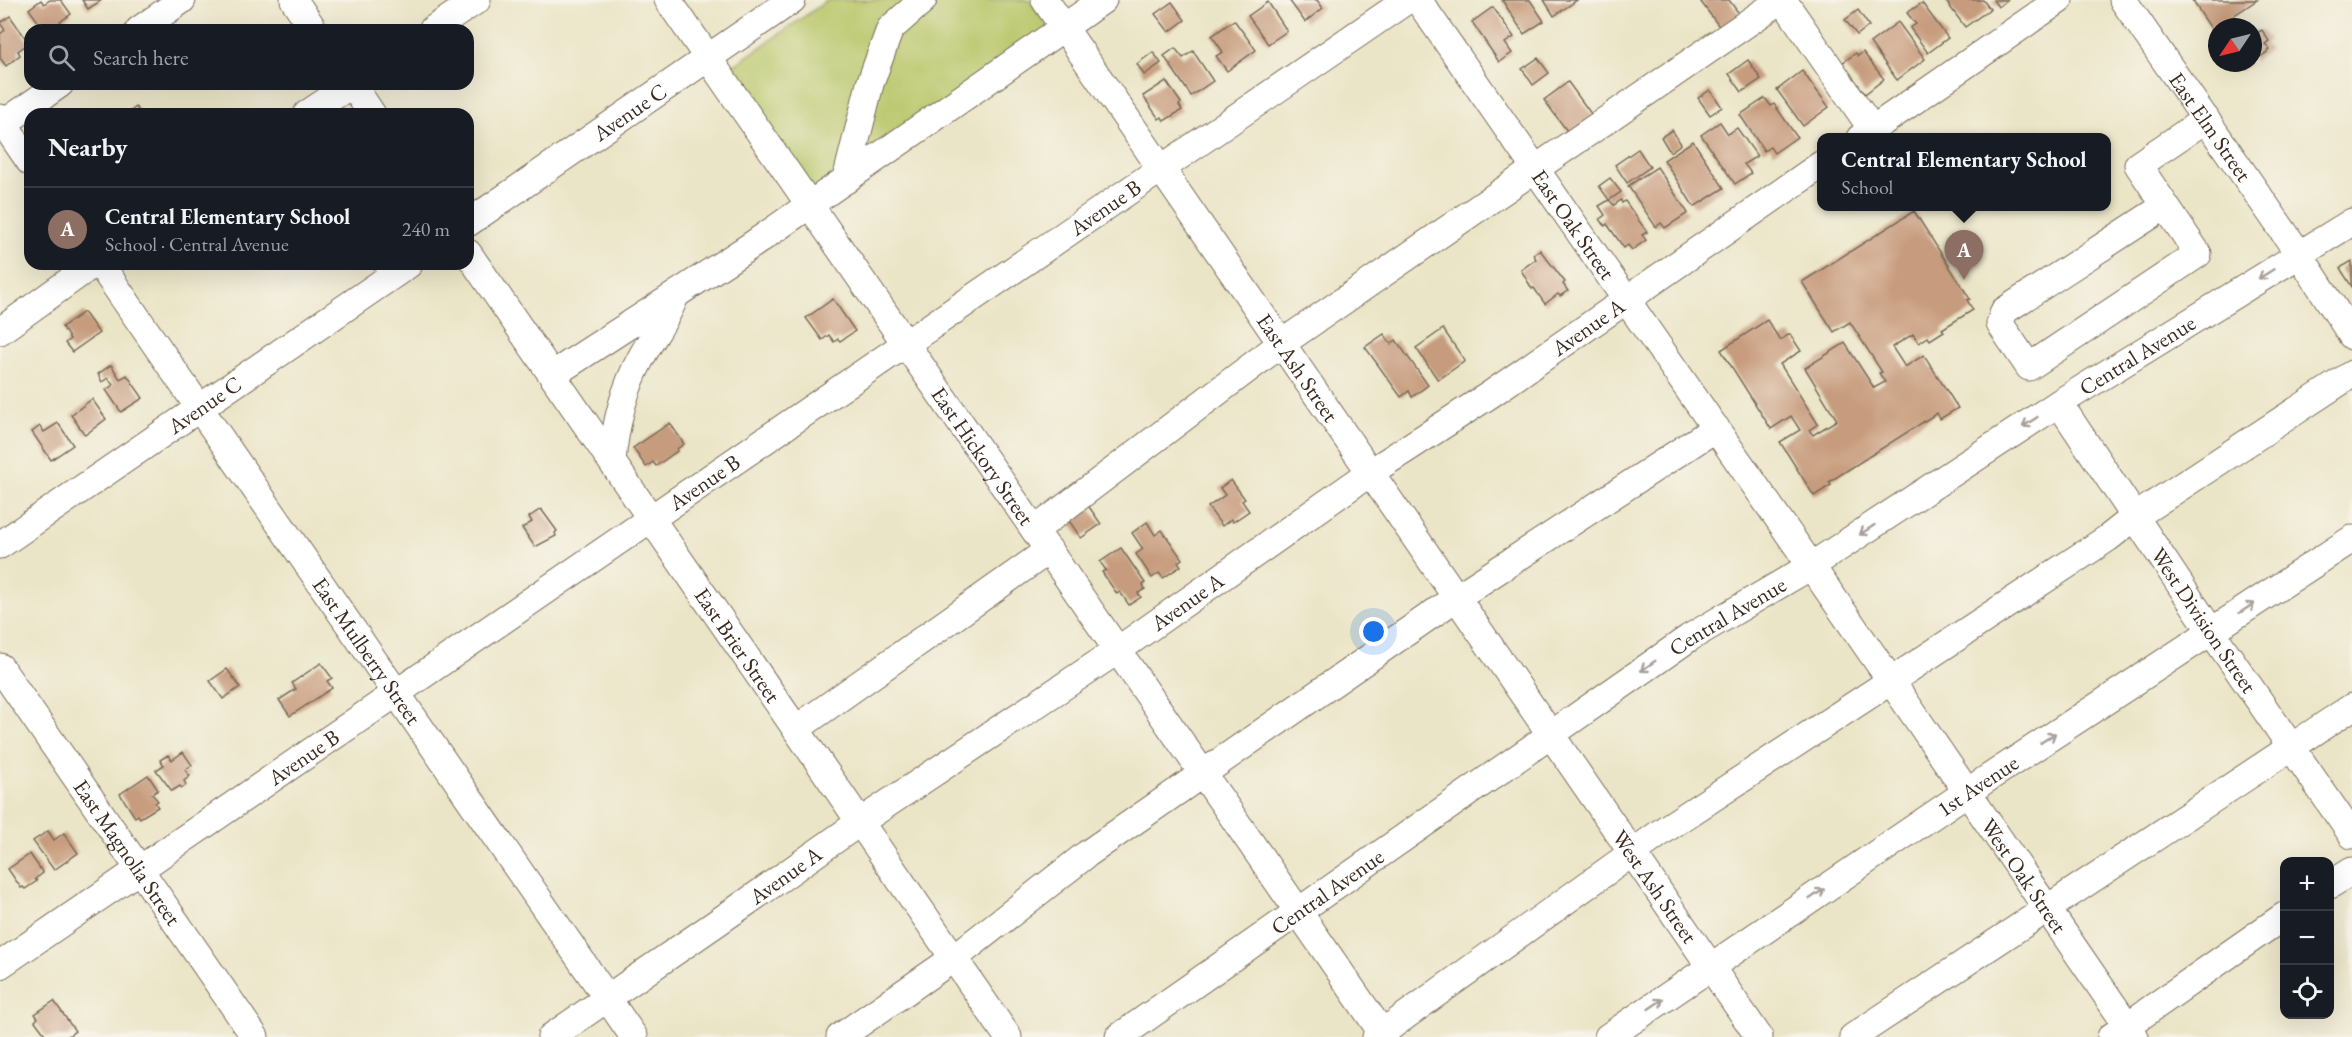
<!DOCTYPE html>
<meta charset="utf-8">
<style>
:root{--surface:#171b24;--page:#242831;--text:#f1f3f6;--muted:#9ea1a6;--line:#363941;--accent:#db2777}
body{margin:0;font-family:"EB Garamond",serif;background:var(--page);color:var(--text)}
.controls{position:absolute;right:18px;bottom:18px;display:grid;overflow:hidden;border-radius:12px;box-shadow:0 6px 24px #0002}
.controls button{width:54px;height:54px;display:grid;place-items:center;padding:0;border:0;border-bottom:2px solid var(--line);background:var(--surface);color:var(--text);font:30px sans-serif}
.compass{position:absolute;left:2208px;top:18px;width:54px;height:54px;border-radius:50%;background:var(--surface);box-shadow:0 6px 24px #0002;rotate:235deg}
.you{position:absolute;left:1374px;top:632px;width:21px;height:21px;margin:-15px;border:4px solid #fff;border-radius:50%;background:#1a73e8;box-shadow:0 0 0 9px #1a73e833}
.badge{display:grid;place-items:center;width:39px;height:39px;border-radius:50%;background:var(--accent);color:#fff;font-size:20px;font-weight:700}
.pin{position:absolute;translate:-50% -50px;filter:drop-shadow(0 2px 3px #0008)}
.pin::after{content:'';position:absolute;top:32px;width:21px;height:18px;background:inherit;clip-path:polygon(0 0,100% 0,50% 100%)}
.popup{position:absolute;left:1817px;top:133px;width:294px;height:78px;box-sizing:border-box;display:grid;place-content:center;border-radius:12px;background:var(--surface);filter:drop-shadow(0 2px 4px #0005);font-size:20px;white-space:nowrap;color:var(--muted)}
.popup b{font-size:22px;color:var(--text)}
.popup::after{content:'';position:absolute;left:50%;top:100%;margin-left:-12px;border:12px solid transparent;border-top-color:var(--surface)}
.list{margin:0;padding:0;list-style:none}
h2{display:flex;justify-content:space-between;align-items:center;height:78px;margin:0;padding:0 24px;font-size:26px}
h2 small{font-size:20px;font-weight:400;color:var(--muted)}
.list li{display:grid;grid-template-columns:39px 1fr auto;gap:18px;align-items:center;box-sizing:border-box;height:84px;padding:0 24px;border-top:2px solid var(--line)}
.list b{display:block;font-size:22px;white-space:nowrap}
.list p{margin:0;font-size:20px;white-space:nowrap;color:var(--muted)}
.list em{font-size:20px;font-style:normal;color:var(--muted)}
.icon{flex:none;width:33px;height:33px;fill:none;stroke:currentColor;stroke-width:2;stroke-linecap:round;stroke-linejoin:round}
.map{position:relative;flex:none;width:2352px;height:1037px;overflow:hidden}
.search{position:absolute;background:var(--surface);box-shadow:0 6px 24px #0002;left:24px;top:24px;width:450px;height:66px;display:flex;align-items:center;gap:15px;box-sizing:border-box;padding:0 21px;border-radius:18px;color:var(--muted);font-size:22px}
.panel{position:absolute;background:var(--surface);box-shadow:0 6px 24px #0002;left:24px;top:108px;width:450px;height:162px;border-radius:18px}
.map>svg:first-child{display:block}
</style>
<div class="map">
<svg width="2352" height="1037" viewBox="0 0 2352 1037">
<rect width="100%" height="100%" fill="#f7f3e8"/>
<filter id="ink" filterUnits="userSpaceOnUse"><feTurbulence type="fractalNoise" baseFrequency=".0167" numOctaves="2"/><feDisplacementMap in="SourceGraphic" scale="12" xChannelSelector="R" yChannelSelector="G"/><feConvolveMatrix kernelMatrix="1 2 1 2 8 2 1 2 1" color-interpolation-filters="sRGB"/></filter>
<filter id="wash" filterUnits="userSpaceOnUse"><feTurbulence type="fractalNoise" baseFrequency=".008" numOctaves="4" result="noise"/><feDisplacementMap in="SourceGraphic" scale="24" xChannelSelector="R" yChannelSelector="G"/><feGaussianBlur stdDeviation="1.35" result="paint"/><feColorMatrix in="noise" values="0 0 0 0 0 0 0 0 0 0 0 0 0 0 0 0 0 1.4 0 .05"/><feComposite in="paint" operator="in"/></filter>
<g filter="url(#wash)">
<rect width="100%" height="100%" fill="#ebe5c7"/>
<path fill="#b8c668" stroke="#7a7843" stroke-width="1.5" d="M 828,0 L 1029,0 L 1051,31 L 814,194 L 729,69 Z"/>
<g id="blocks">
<g fill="#c79b7d">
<path d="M 41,0 L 44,4 L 50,0 L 61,0 L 71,14 L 60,22 L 62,25 L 56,30 L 44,30 L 29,9 Z"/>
<path d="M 82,0 L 102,0 L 88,9 Z"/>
<path d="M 1289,0 L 1317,0 L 1323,8 L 1305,22 Z"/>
<path d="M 1502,0 L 1530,0 L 1544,21 L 1524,34 Z"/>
<path d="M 1544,0 L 1577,0 L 1554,16 Z"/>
<path d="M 1703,0 L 1729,0 L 1743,19 L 1724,33 L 1701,2 Z"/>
<path d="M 1945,0 L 1983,0 L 1990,9 L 1965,27 Z"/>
<path d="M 1993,0 L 2007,0 L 1998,7 Z"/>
<path d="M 2192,0 L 2257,0 L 2212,30 Z"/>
<path d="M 1172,2 L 1185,20 L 1169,32 L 1155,14 Z"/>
<path d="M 1268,2 L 1287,31 L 1268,44 L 1248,16 Z"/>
<path d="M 1922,3 L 1948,38 L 1928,53 L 1910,28 L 1916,24 L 1907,13 Z"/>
<path d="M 1493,7 L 1514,37 L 1505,43 L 1512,53 L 1499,62 L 1472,22 Z"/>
<path d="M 1858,10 L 1869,26 L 1857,35 L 1845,20 Z"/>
<path d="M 10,16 L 29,43 L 18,51 L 20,55 L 6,66 L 0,58 L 0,34 L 5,30 L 0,23 Z"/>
<path d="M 1234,20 L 1256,50 L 1227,71 L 1216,56 L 1223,52 L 1212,36 Z"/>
<path d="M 1898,22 L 1925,59 L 1897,80 L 1870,43 Z"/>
<path d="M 2253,28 L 2257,33 L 2262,30 L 2269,41 L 2265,44 L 2270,50 L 2253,62 Z"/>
<path d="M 1175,48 L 1183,58 L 1193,51 L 1213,81 L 1191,96 L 1164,56 Z"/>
<path d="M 1153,52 L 1161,63 L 1144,75 L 1137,64 Z"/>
<path d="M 1863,52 L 1884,79 L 1865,94 L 1842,63 L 1856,53 L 1858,56 Z"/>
<path d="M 1538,58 L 1549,73 L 1533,85 L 1522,69 Z"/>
<path d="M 1748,60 L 1761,79 L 1742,92 L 1729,74 Z"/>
<path d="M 2227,63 L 2251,63 L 2240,71 L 2237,66 L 2232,70 Z"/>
<path d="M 1802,71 L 1829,107 L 1803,126 L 1777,90 Z"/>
<path d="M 1166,81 L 1181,103 L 1179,105 L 1182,110 L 1164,121 L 1162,117 L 1159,119 L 1143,96 Z"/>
<path d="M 1568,82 L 1597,122 L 1573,139 L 1544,100 Z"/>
<path d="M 1710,90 L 1722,107 L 1710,115 L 1698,98 Z"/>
<path d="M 1765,98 L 1771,106 L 1774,104 L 1797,137 L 1774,153 L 1770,147 L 1764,151 L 1740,115 Z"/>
<path d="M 136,107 L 141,114 L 127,114 Z"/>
<path d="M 1720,122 L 1728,134 L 1737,128 L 1757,156 L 1744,164 L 1751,173 L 1735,184 L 1701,135 Z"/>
<path d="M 1672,130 L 1681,144 L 1670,152 L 1661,137 Z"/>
<path d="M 1693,141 L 1724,188 L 1694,207 L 1664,160 Z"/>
<path d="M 1638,149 L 1650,167 L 1627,183 L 1615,165 Z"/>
<path d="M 1657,167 L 1688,213 L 1665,228 L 1661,223 L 1656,227 L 1628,186 Z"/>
<path d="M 1610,178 L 1621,192 L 1609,200 L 1599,186 Z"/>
<path d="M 1609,200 L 1614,205 L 1621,200 L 1622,203 L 1625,201 L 1647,232 L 1642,235 L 1646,240 L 1632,250 L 1628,245 L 1624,248 L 1607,224 L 1605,226 L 1600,219 L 1605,215 L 1599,206 Z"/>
<path d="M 1914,211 L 1970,299 L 1967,300 L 1973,310 L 1942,329 L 1944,331 L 1930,340 L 1928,337 L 1919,343 L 1913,334 L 1892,347 L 1905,367 L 1924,355 L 1958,408 L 1940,419 L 1937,413 L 1829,482 L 1831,485 L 1814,496 L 1780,442 L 1800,430 L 1791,416 L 1771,429 L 1721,350 L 1767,320 L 1780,340 L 1790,334 L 1801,351 L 1780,364 L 1818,424 L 1809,430 L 1813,435 L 1837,420 L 1805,368 L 1845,343 L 1874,388 L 1885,382 L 1879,373 L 1882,372 L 1850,322 L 1834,332 L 1802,282 Z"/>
<path d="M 1540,250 L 1565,282 L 1563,284 L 1568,291 L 1560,296 L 1558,294 L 1545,304 L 1534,288 L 1532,289 L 1521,270 L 1536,259 L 1533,254 Z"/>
<path d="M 2352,261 L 2352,287 L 2340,268 Z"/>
<path d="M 833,299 L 855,331 L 840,341 L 838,339 L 834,342 L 829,335 L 822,340 L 806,318 Z"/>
<path d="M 84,312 L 99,333 L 72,352 L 65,343 L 70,339 L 62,327 Z"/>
<path d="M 1443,329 L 1465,361 L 1438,380 L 1416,348 Z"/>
<path d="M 1384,334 L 1391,344 L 1396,340 L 1428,385 L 1412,397 L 1409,391 L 1401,397 L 1365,347 Z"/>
<path d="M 111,365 L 120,379 L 127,375 L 143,398 L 121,412 L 106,390 L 113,385 L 108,378 L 102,382 L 98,374 Z"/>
<path d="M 92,399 L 106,419 L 85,435 L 71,415 Z"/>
<path d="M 58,423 L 73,445 L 51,460 L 32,432 L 40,426 L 44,432 Z"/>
<path d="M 670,423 L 684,444 L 677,449 L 677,451 L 656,466 L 653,462 L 646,467 L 633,448 Z"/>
<path d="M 1231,480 L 1245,499 L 1242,501 L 1249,511 L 1233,522 L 1231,519 L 1222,526 L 1208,507 L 1225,495 L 1220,488 Z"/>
<path d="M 1085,501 L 1101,524 L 1081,538 L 1065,515 Z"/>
<path d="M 541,509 L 557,531 L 555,533 L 556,536 L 535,547 L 522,528 L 532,522 L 529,517 Z"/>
<path d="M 1147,522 L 1155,535 L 1162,530 L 1182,559 L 1178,562 L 1181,566 L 1163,578 L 1159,573 L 1152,578 L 1136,554 L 1143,549 L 1132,533 Z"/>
<path d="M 1121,548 L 1145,583 L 1143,585 L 1145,589 L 1138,593 L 1141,597 L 1129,605 L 1120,592 L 1117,594 L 1102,572 L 1106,570 L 1100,562 Z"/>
<path d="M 321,663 L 332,678 L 327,681 L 332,688 L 290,716 L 279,700 L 296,689 L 292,683 Z"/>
<path d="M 227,669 L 240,687 L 223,699 L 210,681 Z"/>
<path d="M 183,752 L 192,765 L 185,770 L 190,776 L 184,781 L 186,785 L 182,788 L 180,786 L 172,791 L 156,770 L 164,765 L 160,760 L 168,755 L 172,760 Z"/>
<path d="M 148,775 L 158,790 L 152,794 L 158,801 L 155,803 L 158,807 L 140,818 L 138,815 L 135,817 L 120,794 Z"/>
<path d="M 48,831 L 54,840 L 64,833 L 78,853 L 54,870 L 33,841 Z"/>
<path d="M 30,854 L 43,873 L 35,879 L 37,881 L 25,889 L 23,887 L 21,888 L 8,869 Z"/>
<path d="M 54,1001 L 75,1031 L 67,1037 L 47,1037 L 35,1021 L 38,1018 L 35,1014 Z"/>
</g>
</g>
</g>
<g filter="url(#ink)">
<use href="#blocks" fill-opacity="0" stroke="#796b59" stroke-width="1.5"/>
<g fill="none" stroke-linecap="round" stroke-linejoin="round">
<g stroke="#796b59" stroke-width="29">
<g id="minor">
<path d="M 294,0 L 314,30"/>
<path id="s1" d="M 668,0 L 1385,1037"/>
<path id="s2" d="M 1045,0 L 1759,1037"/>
<path id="s3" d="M 1418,0 L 1891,681 L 2135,1037"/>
<path d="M 1783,0 L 1872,129"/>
<path id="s4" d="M 2123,0 L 2299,254 L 2352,336"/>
<path d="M 139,30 L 182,0"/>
<path d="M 432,30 L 477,0"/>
<path d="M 352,84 L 372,114"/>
<path d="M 307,114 L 352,84"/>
<path d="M 0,118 L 30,162"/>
<path d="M 0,126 L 60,84"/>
<path d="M 1860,138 L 2059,0"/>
<path d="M 846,180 L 870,84 L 890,29 L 923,0"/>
<path d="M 2165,206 L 2004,311 L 2000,324 L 2029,367 L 2198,254 L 2138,165 L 2206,119"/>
<path id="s5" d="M 468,223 L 792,0"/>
<path id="s6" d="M 468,253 L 1008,1037"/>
<path id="s7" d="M 100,264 L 634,1037"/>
<path d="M 0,331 L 93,264"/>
<path d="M 552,375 L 752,245 L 1103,0"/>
<path id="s8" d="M 2059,403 L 2211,631 L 2352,835"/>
<path d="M 612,461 C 615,427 624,389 641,358 C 652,337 667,319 675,296"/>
<path d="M 1035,530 L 1282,343 L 1781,0"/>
<path id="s9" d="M 0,545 L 409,264"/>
<path id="s10" d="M 0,667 L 255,1037"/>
<path d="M 796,729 L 1049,550"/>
<path d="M 2330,885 L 2352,871"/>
<path id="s11" d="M 0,965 L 1407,0"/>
<path id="s12" d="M 551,1037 L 747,902 L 860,822 L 1118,650 L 1371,472 L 1491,394 L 1822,164"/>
<path d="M 840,1037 L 954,958 L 1087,854 L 1457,597 L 1716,428"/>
<path id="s13" d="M 1119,1037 L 1689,638 L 1811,566 L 2059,403 L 2352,222"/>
<path d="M 1376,1037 L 1667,828 L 2108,538 L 2136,516 L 2352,374"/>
<path id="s14" d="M 1608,1037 L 1967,792 L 2352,539"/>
<path d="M 1853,1037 L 2352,707"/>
<path d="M 2111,1037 L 2284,916"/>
</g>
</g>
<use href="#minor" stroke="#fff" stroke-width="27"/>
</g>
<defs><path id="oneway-shaft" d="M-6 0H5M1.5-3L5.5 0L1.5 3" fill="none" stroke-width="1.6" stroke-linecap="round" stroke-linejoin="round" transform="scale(1.5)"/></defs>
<g stroke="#a79f9a">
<use href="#oneway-shaft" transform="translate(2266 274) rotate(148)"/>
<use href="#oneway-shaft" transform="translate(2030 422) rotate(147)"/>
<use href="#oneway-shaft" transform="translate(1867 530) rotate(147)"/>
<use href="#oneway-shaft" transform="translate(2247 608) rotate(-33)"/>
<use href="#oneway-shaft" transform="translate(1648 666) rotate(145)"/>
<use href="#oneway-shaft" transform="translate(2048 738) rotate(-33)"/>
<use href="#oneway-shaft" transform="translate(1817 894) rotate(-34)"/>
<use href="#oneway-shaft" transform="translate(1656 1004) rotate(-34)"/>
</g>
</g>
<g text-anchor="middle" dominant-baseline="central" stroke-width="5" stroke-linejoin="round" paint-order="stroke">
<g font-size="22" fill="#3b2a1e" stroke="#f7f3e8">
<text stroke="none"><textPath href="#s5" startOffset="196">Avenue C</textPath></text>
<text stroke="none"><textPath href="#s4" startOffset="154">East Elm Street</textPath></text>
<text stroke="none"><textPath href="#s11" startOffset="1340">Avenue B</textPath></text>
<text stroke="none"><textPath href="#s3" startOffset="273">East Oak Street</textPath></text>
<text stroke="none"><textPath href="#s12" startOffset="1257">Avenue A</textPath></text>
<text stroke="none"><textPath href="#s13" startOffset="1226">Central Avenue</textPath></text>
<text stroke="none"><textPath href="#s2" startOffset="446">East Ash Street</textPath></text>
<text stroke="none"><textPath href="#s9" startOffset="248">Avenue C</textPath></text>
<text stroke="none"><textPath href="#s1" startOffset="554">East Hickory Street</textPath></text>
<text stroke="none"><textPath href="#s11" startOffset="854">Avenue B</textPath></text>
<text stroke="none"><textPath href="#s12" startOffset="771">Avenue A</textPath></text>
<text stroke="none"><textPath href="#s13" startOffset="740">Central Avenue</textPath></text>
<text stroke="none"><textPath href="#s8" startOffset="261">West Division Street</textPath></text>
<text stroke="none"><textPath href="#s6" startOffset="476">East Brier Street</textPath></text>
<text stroke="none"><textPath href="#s7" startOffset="470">East Mulberry Street</textPath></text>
<text stroke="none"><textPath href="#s11" startOffset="368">Avenue B</textPath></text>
<text stroke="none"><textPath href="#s14" startOffset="447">1st Avenue</textPath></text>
<text stroke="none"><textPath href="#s10" startOffset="225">East Magnolia Street</textPath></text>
<text stroke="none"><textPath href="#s12" startOffset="285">Avenue A</textPath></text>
<text stroke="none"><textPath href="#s3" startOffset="1065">West Oak Street</textPath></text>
<text stroke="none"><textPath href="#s2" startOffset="1076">West Ash Street</textPath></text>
<text stroke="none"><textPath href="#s13" startOffset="254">Central Avenue</textPath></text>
</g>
</g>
</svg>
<div class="controls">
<button>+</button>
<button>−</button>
<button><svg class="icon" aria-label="locate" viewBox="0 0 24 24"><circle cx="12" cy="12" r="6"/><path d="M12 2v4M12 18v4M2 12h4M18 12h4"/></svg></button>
</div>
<svg class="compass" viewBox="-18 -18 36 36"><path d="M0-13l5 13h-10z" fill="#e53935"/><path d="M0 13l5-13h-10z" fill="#9ea1a6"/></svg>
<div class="you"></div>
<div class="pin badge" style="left:1964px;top:280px;background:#8d6e63">A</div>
<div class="popup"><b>Central Elementary School</b>School</div>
<div class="search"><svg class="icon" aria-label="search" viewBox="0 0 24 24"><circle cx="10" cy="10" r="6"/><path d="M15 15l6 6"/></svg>Search here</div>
<section class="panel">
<h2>Nearby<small></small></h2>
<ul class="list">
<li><span class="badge" style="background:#8d6e63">A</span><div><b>Central Elementary School</b><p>School · Central Avenue</p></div><em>240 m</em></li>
</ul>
</section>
</div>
